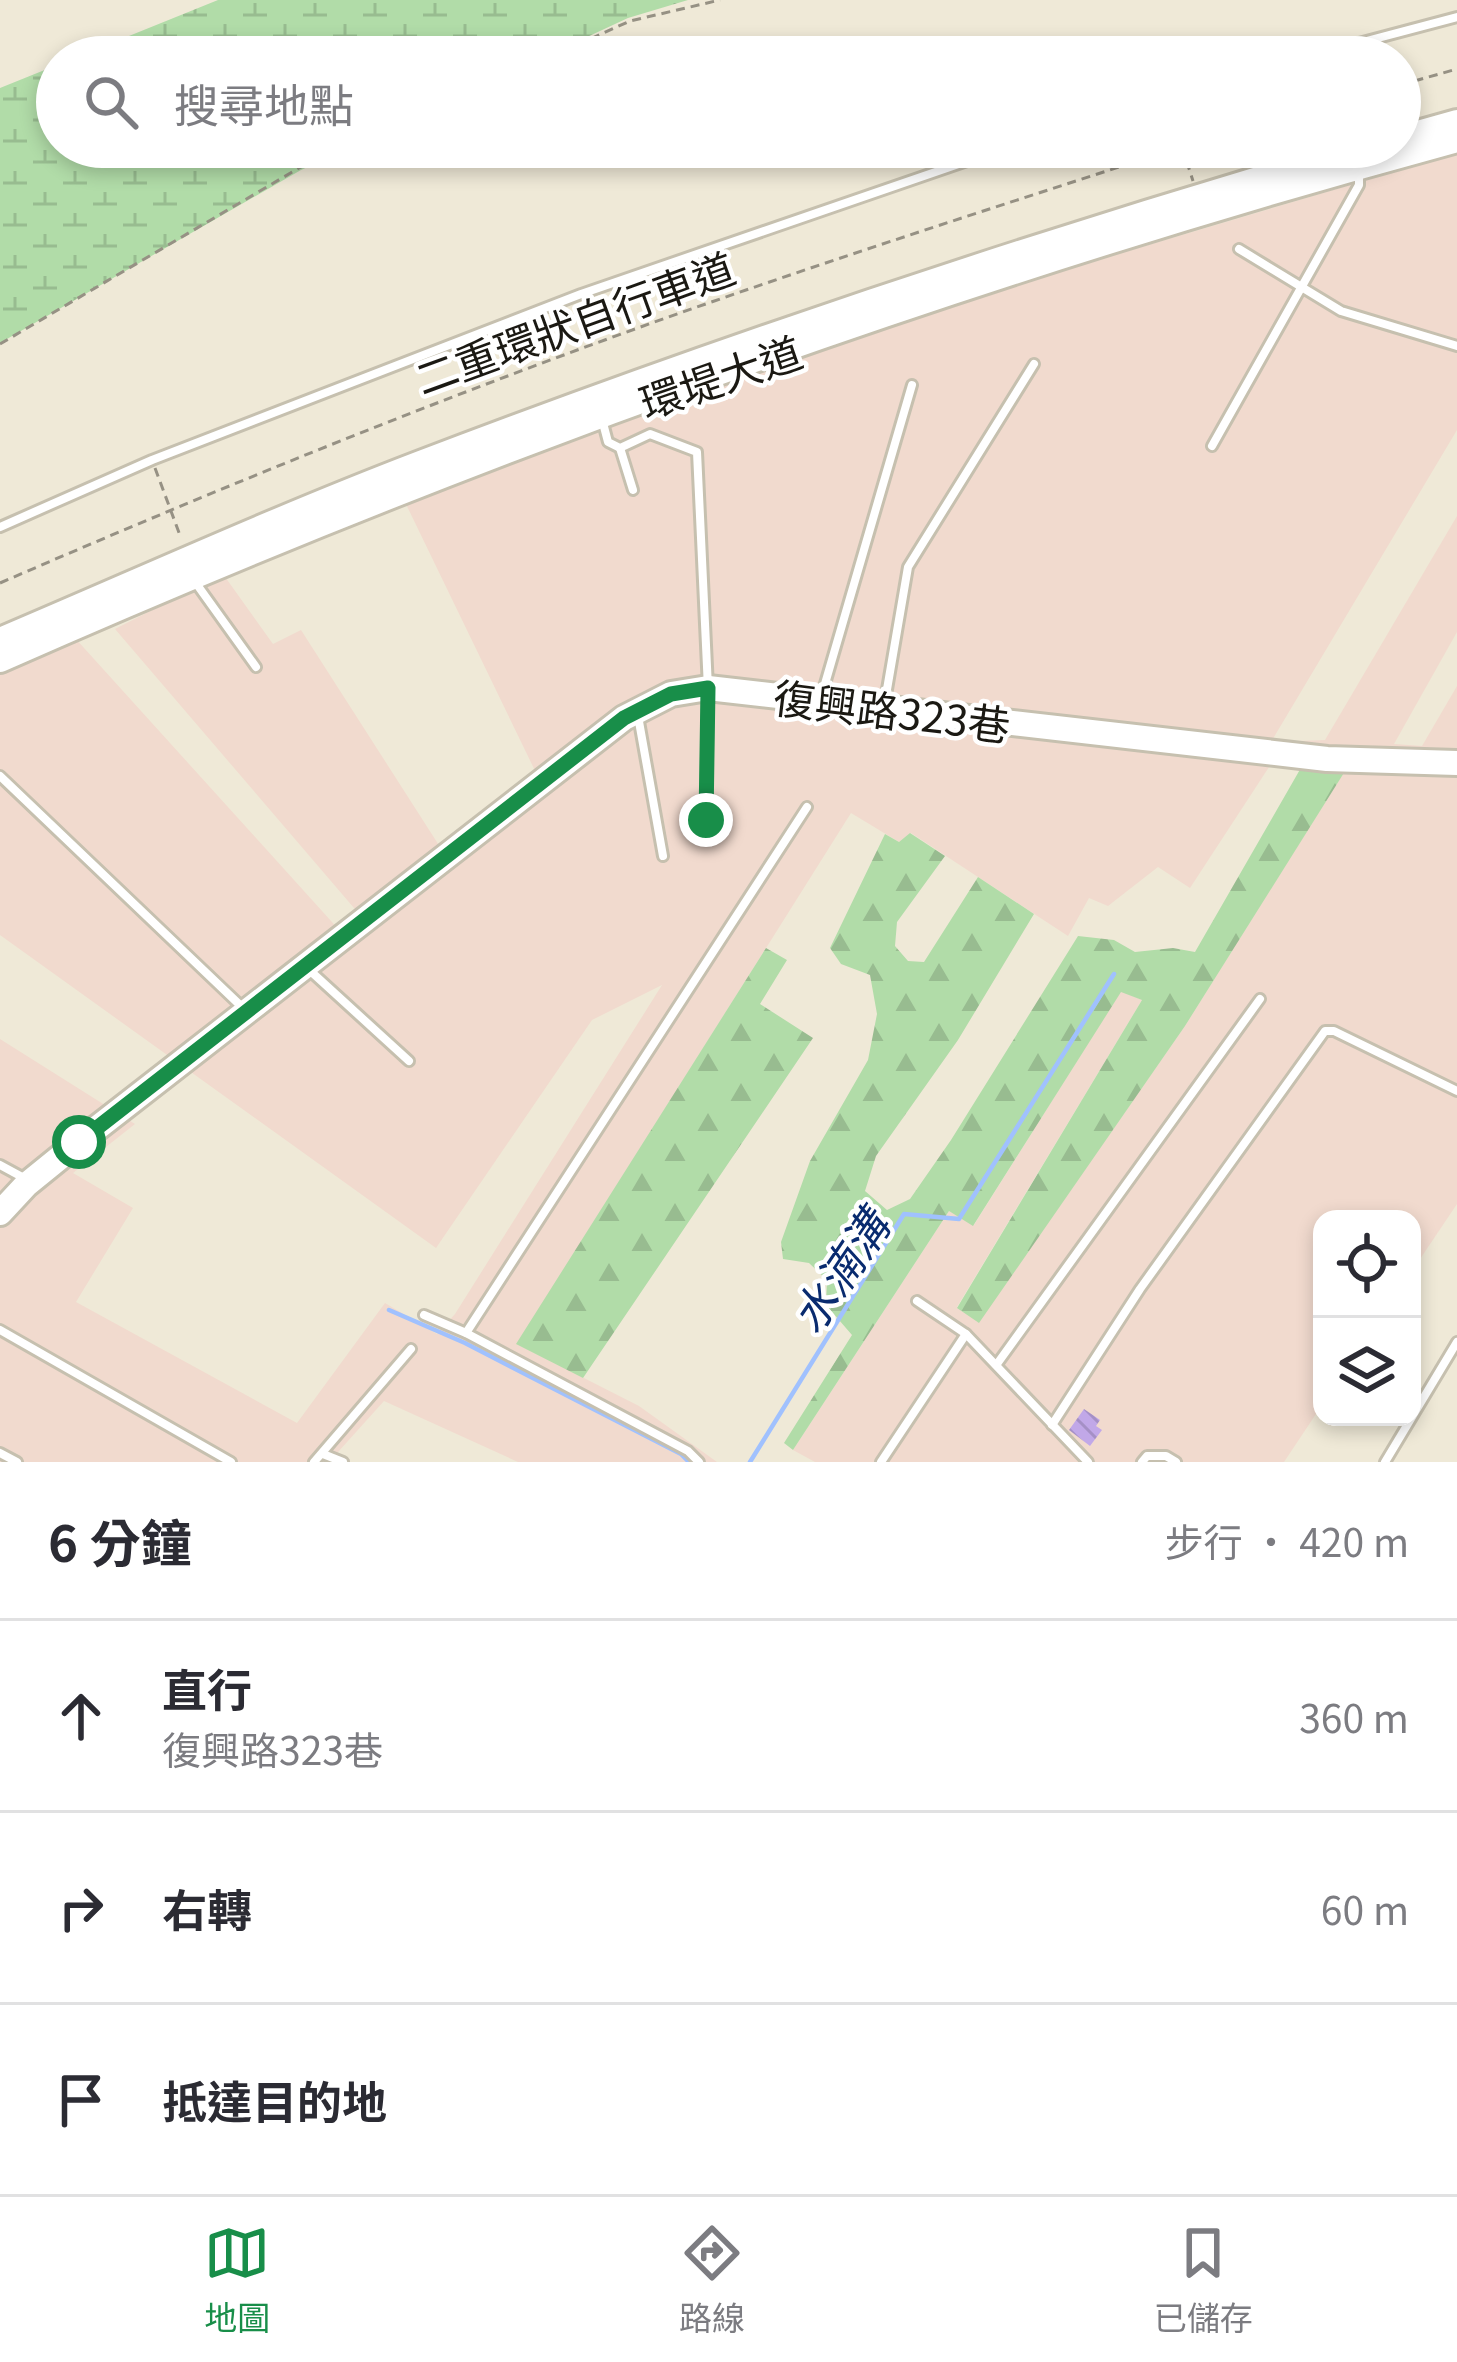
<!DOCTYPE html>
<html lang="zh-TW">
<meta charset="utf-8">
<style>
:root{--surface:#fff;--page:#f2f2f3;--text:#2b2b33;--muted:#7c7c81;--line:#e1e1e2;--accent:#188e49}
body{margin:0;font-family:Georgia,"Noto Sans TC",serif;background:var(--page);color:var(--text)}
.controls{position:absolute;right:36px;bottom:36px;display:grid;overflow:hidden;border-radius:24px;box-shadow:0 6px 18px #0003}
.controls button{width:108px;height:108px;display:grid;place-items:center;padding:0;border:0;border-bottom:3px solid var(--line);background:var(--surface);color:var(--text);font:60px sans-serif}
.stop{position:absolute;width:36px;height:36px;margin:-27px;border:9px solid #188e49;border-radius:50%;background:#fff}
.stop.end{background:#188e49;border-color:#fff;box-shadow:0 3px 12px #0008}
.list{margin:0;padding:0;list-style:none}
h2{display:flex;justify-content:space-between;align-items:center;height:156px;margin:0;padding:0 48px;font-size:51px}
h2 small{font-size:39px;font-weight:400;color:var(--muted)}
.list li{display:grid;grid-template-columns:78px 1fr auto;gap:36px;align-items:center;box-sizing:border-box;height:192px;padding:0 48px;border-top:3px solid var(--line)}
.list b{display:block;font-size:45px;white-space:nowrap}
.list p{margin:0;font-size:39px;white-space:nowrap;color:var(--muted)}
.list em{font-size:39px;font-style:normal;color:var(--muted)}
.icon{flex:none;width:66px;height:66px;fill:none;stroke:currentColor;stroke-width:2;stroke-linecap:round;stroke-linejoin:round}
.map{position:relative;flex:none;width:1457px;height:1462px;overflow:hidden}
.search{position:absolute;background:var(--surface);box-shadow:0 6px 18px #0003;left:36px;right:36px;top:36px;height:132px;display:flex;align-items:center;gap:30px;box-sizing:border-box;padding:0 42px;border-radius:66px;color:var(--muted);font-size:45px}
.sheet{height:732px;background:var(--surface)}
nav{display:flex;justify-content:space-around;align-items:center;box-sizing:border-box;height:168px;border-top:3px solid var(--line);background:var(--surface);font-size:33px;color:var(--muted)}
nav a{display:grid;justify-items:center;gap:6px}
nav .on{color:var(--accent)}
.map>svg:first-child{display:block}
</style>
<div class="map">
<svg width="1457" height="1462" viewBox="0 0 1457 1462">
<defs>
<pattern id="forest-firs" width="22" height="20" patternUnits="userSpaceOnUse" patternTransform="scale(3)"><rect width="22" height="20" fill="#b1dca8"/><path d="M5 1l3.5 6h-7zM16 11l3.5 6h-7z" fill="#98bc90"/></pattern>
<pattern id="wetland-marsh" width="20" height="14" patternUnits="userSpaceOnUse" patternTransform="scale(3)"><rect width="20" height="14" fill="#b1dca8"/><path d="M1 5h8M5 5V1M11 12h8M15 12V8" fill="none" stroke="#98bc90"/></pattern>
<pattern id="building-back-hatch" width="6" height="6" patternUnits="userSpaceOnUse" patternTransform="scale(3)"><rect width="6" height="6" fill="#c1a8e8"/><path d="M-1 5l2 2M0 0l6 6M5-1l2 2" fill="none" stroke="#a590c6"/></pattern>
</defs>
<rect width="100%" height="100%" fill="#efe9d7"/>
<path fill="#f1dace" d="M 1457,153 L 1457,430 L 1271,742 L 1325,740 L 1457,516 L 1457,632 L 1394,744 L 1422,746 L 1457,686 L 1457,1204 L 1412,1271 L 1412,1219 L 1322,1219 L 1322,1405 L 1284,1462 L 815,1462 L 793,1450 L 949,1211 L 974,1225 L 1121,991 L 1142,1000 L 957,1307 L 979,1322 L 1185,1026 L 1346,769 L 1271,764 L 1190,888 L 1158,867 L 1108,906 L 1089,898 L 1068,936 L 911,833 L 899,842 L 851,813 L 517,1344 L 639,1406 L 717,1462 L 518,1462 L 384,1401 L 329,1462 L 0,1462 L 0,1039 L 135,1124 L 73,1173 L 133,1208 L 76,1302 L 297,1423 L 385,1303 L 437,1334 L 455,1314 L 662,985 L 592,1020 L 436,1248 L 0,935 L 0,673 L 75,638 L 341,932 L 360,915 L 115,629 L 223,574 L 273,644 L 301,630 L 442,850 L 540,781 L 403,498 L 937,308 Z"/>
<g fill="url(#forest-firs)">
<path d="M 1302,766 L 1347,768 L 1185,1026 L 979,1323 L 957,1308 L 1142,1000 L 1121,992 L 973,1226 L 949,1211 L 793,1450 L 784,1443 L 852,1335 L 826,1305 L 827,1280 L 809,1263 L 783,1259 L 781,1242 L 810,1161 L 868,1060 L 877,1014 L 870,975 L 841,964 L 830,948 L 885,834 L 899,842 L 910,833 L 945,856 L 897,922 L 895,946 L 908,961 L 924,962 L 978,877 L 1034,914 L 958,1040 L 876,1156 L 865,1191 L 887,1210 L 910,1199 L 951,1140 L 1078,936 L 1114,940 L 1135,952 L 1173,948 L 1195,952 Z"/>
<path d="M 766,948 L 787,960 L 760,1004 L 813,1038 L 583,1378 L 516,1344 Z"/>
</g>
<g fill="url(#wetland-marsh)">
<path d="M 218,0 L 688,0 L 628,18 L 544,57 L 77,57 Z"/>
<path d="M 57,65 L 57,147 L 351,147 L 301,170 L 0,343 L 0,88 Z"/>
</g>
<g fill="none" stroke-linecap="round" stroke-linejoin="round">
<g stroke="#a0c1fe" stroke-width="4.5">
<path d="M 389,1310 L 465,1343 L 681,1454 L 689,1462"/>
<path d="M 750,1462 L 904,1214 L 959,1219 L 1114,974"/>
</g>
</g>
<path fill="url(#building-back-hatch)" d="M 1084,1409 L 1100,1420 L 1096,1426 L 1102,1430 L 1090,1446 L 1069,1430 Z"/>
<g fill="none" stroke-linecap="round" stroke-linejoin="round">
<g stroke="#c6c0af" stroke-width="14">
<g id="lane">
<path d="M 1306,57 L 1457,17"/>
<path d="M 1239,249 L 1341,311 L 1457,346"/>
<path d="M 603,423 L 608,442 L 620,448 L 650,434 L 697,452 L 708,688 L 706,820"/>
<path d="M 1212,446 L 1359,185 L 1359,174"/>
<path d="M 620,448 L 633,490"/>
<path d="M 0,527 L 152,460 L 581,294 L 1008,147"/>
<path d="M 193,579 L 256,667"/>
<path d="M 822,694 L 912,385"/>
<path d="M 885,701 L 908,567 L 1034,364"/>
<path d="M 638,716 L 663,856"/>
<path d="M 0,776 L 242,1007"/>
<path d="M 306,967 L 409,1061"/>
<path d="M 0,1165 L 24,1178"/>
<path d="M 917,1301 L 966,1334 L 1088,1462"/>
<path d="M 424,1315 L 466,1333 L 688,1451 L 699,1462"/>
<path d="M 0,1330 L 231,1462"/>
<path d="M 466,1333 L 807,807"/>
<path d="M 997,1364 L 1260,999"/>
<path d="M 1052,1425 L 1140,1289 L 1325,1031 L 1334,1031 L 1457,1091"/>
<path d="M 0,1453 L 17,1462"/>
<path d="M 323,1454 L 343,1462"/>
<path d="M 314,1462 L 411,1349"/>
<path d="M 881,1462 L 966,1334"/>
<path d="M 1142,1462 L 1147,1456 L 1166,1456 L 1176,1462"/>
<path d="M 1385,1462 L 1457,1342"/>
</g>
</g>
<g stroke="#c6c0af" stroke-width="30">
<g id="secondary">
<path d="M 1400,138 L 1457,122"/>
<path d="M 0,640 C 139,581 277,518 418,464 C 727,346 1040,242 1356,150"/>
<path d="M 0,660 C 468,453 963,274 1457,140"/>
<path d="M 0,1213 L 26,1185 L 79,1142 L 624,718 L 671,694 L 708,688 L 1327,759 L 1457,763"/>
</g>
</g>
<g stroke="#969184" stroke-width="3" stroke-dasharray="9 6" stroke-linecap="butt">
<path d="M 550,57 L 630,21 L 720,0"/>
<path d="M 1400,85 L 1457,69"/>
<path d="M 1182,147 L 1193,181"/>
<path d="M 0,344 L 299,168 L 347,147"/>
<path d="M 155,468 L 181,538"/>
<path d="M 0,583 C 210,492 421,406 635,329 C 816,264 999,206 1181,147"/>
</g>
<use href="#lane" stroke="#fff" stroke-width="8"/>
<use href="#secondary" stroke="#fff" stroke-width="24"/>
</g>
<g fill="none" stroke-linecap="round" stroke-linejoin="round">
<path stroke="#188e49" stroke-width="15" d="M 79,1142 L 624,718 L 671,694 L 708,688 L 706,820"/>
</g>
<g text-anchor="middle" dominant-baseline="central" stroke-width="9" stroke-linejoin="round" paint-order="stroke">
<g font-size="42" fill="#1b1913" stroke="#fff">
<text transform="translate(574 321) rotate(-20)">二重環狀自行車道</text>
<text transform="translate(720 375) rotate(-19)">環堤大道</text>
<text transform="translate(892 709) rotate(7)">復興路323巷</text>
</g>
<g font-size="45" font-style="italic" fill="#092b6f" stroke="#fff">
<text transform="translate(838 1270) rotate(-56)">水湳溝</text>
</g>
</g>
</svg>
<div class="controls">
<button><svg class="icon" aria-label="locate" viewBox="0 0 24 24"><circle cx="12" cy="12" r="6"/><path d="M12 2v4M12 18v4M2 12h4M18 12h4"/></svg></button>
<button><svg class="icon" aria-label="layers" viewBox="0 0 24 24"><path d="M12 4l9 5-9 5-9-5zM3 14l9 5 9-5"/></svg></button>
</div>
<div class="stop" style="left:79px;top:1142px"></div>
<div class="stop end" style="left:706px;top:820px"></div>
<div class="search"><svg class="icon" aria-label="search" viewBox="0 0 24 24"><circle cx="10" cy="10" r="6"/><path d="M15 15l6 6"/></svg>搜尋地點</div>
</div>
<section class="sheet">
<h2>6 分鐘<small>步行 · 420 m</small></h2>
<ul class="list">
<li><svg class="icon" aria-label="ahead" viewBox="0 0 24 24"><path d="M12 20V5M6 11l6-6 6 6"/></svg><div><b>直行</b><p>復興路323巷</p></div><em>360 m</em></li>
<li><svg class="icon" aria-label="right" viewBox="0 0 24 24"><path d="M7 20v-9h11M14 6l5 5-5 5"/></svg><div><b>右轉</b></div><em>60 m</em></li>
<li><svg class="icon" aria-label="arrive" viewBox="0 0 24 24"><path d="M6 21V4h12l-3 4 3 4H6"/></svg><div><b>抵達目的地</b></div></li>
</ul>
</section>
<nav>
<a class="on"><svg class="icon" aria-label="map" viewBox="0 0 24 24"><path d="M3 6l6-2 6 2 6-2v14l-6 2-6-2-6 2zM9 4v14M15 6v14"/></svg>地圖</a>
<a><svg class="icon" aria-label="directions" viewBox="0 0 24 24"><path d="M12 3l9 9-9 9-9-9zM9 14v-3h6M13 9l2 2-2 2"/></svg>路線</a>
<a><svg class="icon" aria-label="saved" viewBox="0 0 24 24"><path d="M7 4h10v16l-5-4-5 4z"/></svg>已儲存</a>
</nav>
